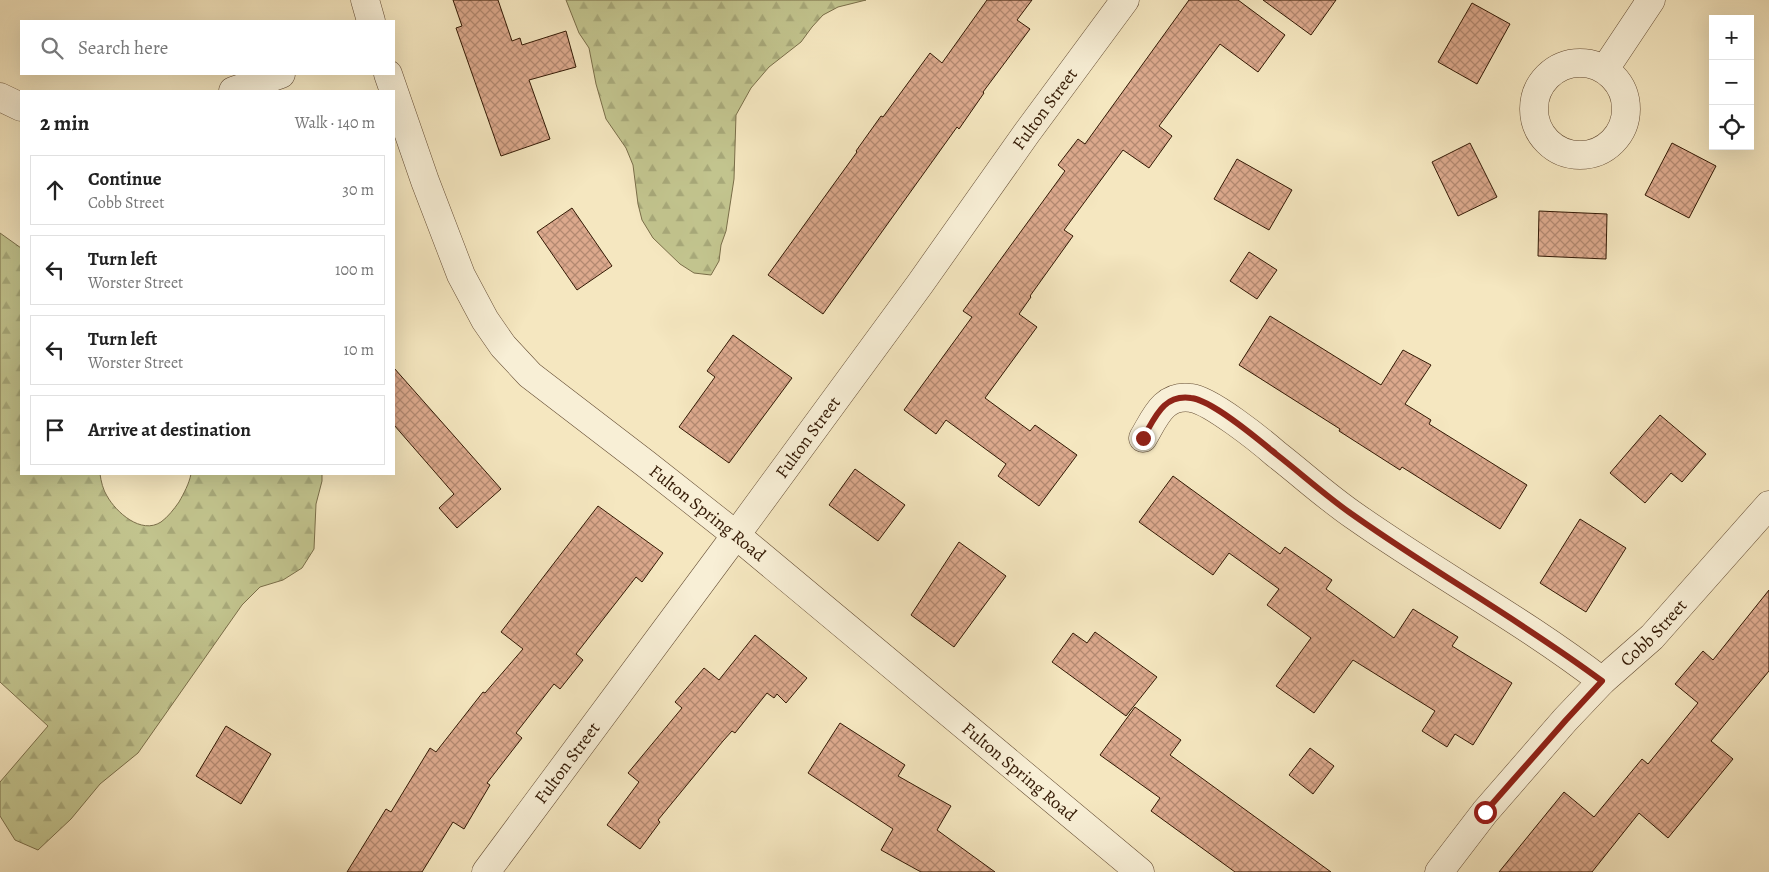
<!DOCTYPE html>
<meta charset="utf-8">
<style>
:root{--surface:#fff;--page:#f2f2f2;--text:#222;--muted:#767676;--line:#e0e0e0}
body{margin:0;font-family:Alegreya,serif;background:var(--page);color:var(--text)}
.controls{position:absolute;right:15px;top:15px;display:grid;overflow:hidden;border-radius:0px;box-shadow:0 5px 20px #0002}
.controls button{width:45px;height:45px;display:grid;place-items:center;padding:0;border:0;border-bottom:1px solid var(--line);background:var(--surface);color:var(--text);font:25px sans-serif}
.stop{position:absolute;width:15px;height:15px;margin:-11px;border:4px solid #8f2418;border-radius:50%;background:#fff}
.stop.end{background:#8f2418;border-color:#fff;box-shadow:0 1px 5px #0008}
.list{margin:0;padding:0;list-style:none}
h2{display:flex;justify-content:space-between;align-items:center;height:65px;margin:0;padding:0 20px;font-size:21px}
h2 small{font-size:16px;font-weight:400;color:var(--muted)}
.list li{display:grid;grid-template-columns:32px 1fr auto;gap:15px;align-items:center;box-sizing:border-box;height:70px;margin:0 10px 10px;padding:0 10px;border:1px solid var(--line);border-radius:0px}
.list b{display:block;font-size:19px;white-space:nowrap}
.list p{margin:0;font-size:16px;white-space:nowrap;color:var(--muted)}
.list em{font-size:16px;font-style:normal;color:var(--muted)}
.icon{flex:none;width:28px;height:28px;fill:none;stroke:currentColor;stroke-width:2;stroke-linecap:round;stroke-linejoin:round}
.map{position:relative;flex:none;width:1769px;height:872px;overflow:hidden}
.search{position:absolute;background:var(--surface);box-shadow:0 5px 20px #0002;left:20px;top:20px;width:375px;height:55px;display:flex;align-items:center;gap:12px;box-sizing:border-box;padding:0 18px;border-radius:0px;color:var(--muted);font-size:19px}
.panel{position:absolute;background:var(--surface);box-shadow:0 5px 20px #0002;left:20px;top:90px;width:375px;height:385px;border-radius:0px}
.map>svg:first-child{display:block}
</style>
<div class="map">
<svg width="1769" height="872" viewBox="0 0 1769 872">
<defs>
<pattern id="forest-firs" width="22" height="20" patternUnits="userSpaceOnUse" patternTransform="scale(1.25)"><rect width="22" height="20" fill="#c2c48e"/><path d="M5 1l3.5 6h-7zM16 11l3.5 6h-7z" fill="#a7a879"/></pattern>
<pattern id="building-cross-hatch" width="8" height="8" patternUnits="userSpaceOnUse" patternTransform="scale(1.25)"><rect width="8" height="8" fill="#dca98d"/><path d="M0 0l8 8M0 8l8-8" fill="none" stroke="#b38971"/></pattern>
</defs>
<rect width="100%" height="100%" fill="#f5e7c0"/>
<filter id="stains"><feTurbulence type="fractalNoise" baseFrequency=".004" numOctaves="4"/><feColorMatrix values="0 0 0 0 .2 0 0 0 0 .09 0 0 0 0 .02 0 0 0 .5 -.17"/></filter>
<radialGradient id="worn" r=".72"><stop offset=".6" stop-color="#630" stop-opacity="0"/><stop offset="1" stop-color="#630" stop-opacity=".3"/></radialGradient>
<g fill="url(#forest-firs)" stroke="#7a6e49">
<path d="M 566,0 L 866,0 L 838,7 L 823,15 L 812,27 L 801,42 L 769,67 L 751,88 L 736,115 L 734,179 L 726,231 L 721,245 L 719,261 L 711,275 L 694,273 L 680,264 L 653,238 L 642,220 L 638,204 L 633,165 L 626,148 L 606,119 L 596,84 L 589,48 L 579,33 Z"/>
<path d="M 0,233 L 21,248 L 21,474 L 100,474 C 101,481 103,490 107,496 C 116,512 141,535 161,522 C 168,517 174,509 179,502 C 184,493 189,484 191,474 L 322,474 L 322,481 L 316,504 L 314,549 L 302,568 L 283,580 L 260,587 L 242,605 L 138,753 L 100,784 L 71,819 L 38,850 L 15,840 L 0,816 L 0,782 L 48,726 L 0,682 Z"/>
</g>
<g fill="url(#building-cross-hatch)" stroke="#331904">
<path d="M 453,0 L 498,0 L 512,41 L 520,38 L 522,45 L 566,31 L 576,67 L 529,80 L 550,139 L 501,156 L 456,28 L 462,26 Z"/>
<path d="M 987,0 L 1032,0 L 1017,20 L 1030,29 L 983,92 L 984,93 L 959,129 L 957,127 L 823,314 L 768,275 L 857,152 L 856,151 L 881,116 L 883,117 L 930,53 L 942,63 Z"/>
<path d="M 1189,0 L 1238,0 L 1285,35 L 1258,72 L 1220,44 L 1159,126 L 1172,136 L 1149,168 L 1123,150 L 1064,230 L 1073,236 L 1030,296 L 1031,297 L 1019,314 L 1037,327 L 985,398 L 1030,431 L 1035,425 L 1077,455 L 1039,506 L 998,476 L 1006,464 L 946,420 L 936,434 L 904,410 L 972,317 L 963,311 L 1065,171 L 1058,165 L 1078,139 L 1085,144 Z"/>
<path d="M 1263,0 L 1336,0 L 1311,35 Z"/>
<path d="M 1472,3 L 1510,24 L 1477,84 L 1438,62 Z"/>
<path d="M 1470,143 L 1497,197 L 1458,216 L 1432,162 Z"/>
<path d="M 1672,143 L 1716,166 L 1689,218 L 1645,195 Z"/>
<path d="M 1237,159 L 1292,190 L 1269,230 L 1214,199 Z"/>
<path d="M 572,208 L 612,266 L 577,290 L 537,232 Z"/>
<path d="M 1539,211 L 1607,214 L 1606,259 L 1538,256 Z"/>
<path d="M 1249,252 L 1277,270 L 1257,299 L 1230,281 Z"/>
<path d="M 1270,316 L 1381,385 L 1403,350 L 1431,365 L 1405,404 L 1431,420 L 1429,424 L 1527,485 L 1500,529 L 1402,467 L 1400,470 L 1339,431 L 1340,429 L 1239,365 Z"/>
<path d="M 733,335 L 792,378 L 729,463 L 679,427 L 715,377 L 707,371 Z"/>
<path d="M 394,368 L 501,489 L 457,528 L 439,508 L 454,494 L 394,425 Z"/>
<path d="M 1660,415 L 1706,454 L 1682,482 L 1671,473 L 1645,503 L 1610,473 Z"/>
<path d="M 855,469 L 905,505 L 878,541 L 829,505 Z"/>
<path d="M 1173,476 L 1280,554 L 1285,547 L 1332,580 L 1326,589 L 1394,638 L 1413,609 L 1458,637 L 1452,646 L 1512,683 L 1473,745 L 1455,734 L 1447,747 L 1422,731 L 1435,711 L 1353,660 L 1314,713 L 1276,686 L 1311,638 L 1267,605 L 1279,589 L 1229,553 L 1213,575 L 1139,522 Z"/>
<path d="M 598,506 L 663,553 L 642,582 L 636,577 L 576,654 L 583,660 L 560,689 L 554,684 L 516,733 L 522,738 L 487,783 L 490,785 L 464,829 L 453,822 L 422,872 L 347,872 L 386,809 L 391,812 L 430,748 L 436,752 L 483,692 L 485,693 L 523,649 L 501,632 Z"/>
<path d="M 1580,519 L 1626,548 L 1586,612 L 1540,583 Z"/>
<path d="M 959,542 L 1006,576 L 954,647 L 911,615 Z"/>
<path d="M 1769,590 L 1769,671 L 1711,741 L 1733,759 L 1668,838 L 1639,813 L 1592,872 L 1499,872 L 1564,792 L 1594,817 L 1642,759 L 1648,764 L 1698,703 L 1675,684 L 1703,651 L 1713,660 Z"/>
<path d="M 1095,632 L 1157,677 L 1126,716 L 1052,662 L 1073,633 L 1087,643 Z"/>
<path d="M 755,635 L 807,678 L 786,703 L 777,694 L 774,698 L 767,693 L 735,733 L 732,731 L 723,741 L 658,820 L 660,822 L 640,849 L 607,825 L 639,782 L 628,773 L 682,708 L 675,702 L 704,668 L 719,680 Z"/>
<path d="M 1135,707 L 1181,740 L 1170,755 L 1331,872 L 1235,872 L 1151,811 L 1160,798 L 1100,755 Z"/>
<path d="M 840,723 L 905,765 L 898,776 L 951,806 L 937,830 L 995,872 L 921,872 L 881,850 L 893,829 L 808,773 Z"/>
<path d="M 226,726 L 271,754 L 241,804 L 196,776 Z"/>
<path d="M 1310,748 L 1334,766 L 1313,794 L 1289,775 Z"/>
</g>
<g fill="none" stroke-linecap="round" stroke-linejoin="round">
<g stroke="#644c33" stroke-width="29">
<g id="minor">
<path d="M 365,0 L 371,21"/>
<circle cx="1580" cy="109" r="46"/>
<path d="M 1605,69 L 1651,0"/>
<path id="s1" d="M 388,74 L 425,181 L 461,275 L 485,320 L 503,346 L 530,375 L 646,464 L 736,535 L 1140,872"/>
<path d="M 233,91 L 281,74"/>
<path d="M 0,97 L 21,107"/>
<path d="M 1143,438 C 1155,418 1163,394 1191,398 C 1210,400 1260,440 1276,454 C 1303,475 1328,498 1356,517 C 1437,574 1524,621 1602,681"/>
<path id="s2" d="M 486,872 L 736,535 L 920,284 L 1026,134 L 1125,0"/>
<path id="s3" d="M 1439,872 L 1485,812 L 1565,720 L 1602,681 L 1652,637 L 1769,505"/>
</g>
</g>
<use href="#minor" stroke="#f8efd6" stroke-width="28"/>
</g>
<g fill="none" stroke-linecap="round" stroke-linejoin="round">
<path stroke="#8f2418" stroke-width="6" d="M 1143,438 C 1155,418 1163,394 1191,398 C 1212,400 1259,440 1276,454 C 1303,475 1328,498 1356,517 C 1437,574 1523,622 1602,681 L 1566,720 L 1485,812"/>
</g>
<g text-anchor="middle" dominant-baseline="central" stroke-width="4.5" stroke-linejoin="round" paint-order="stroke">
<g font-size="18" fill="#331904" stroke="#f8efd6">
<text stroke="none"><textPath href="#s2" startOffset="946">Fulton Street</textPath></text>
<text stroke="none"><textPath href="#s2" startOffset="541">Fulton Street</textPath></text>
<text stroke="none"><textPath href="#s1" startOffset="561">Fulton Spring Road</textPath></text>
<text stroke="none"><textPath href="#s3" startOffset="322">Cobb Street</textPath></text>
<text stroke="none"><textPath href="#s2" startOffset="136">Fulton Street</textPath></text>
<text stroke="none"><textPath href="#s1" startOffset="966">Fulton Spring Road</textPath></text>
</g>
</g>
<rect width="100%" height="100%" filter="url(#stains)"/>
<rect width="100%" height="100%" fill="url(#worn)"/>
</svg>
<div class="controls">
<button>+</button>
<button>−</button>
<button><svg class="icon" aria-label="locate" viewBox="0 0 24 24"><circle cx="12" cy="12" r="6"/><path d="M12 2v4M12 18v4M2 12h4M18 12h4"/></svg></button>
</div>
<div class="stop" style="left:1485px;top:812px"></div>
<div class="stop end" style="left:1143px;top:438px"></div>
<div class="search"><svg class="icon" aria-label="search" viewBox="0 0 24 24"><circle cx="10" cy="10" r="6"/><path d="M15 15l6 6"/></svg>Search here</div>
<section class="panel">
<h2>2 min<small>Walk · 140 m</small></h2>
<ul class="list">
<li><svg class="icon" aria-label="ahead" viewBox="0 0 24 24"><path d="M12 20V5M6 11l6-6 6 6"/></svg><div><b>Continue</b><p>Cobb Street</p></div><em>30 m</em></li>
<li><svg class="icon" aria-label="left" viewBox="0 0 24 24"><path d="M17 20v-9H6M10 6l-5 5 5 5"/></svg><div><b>Turn left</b><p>Worster Street</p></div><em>100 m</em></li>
<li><svg class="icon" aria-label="left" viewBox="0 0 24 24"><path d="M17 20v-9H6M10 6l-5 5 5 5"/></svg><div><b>Turn left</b><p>Worster Street</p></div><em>10 m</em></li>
<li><svg class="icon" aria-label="arrive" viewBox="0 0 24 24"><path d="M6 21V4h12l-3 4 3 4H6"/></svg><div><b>Arrive at destination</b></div></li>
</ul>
</section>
</div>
